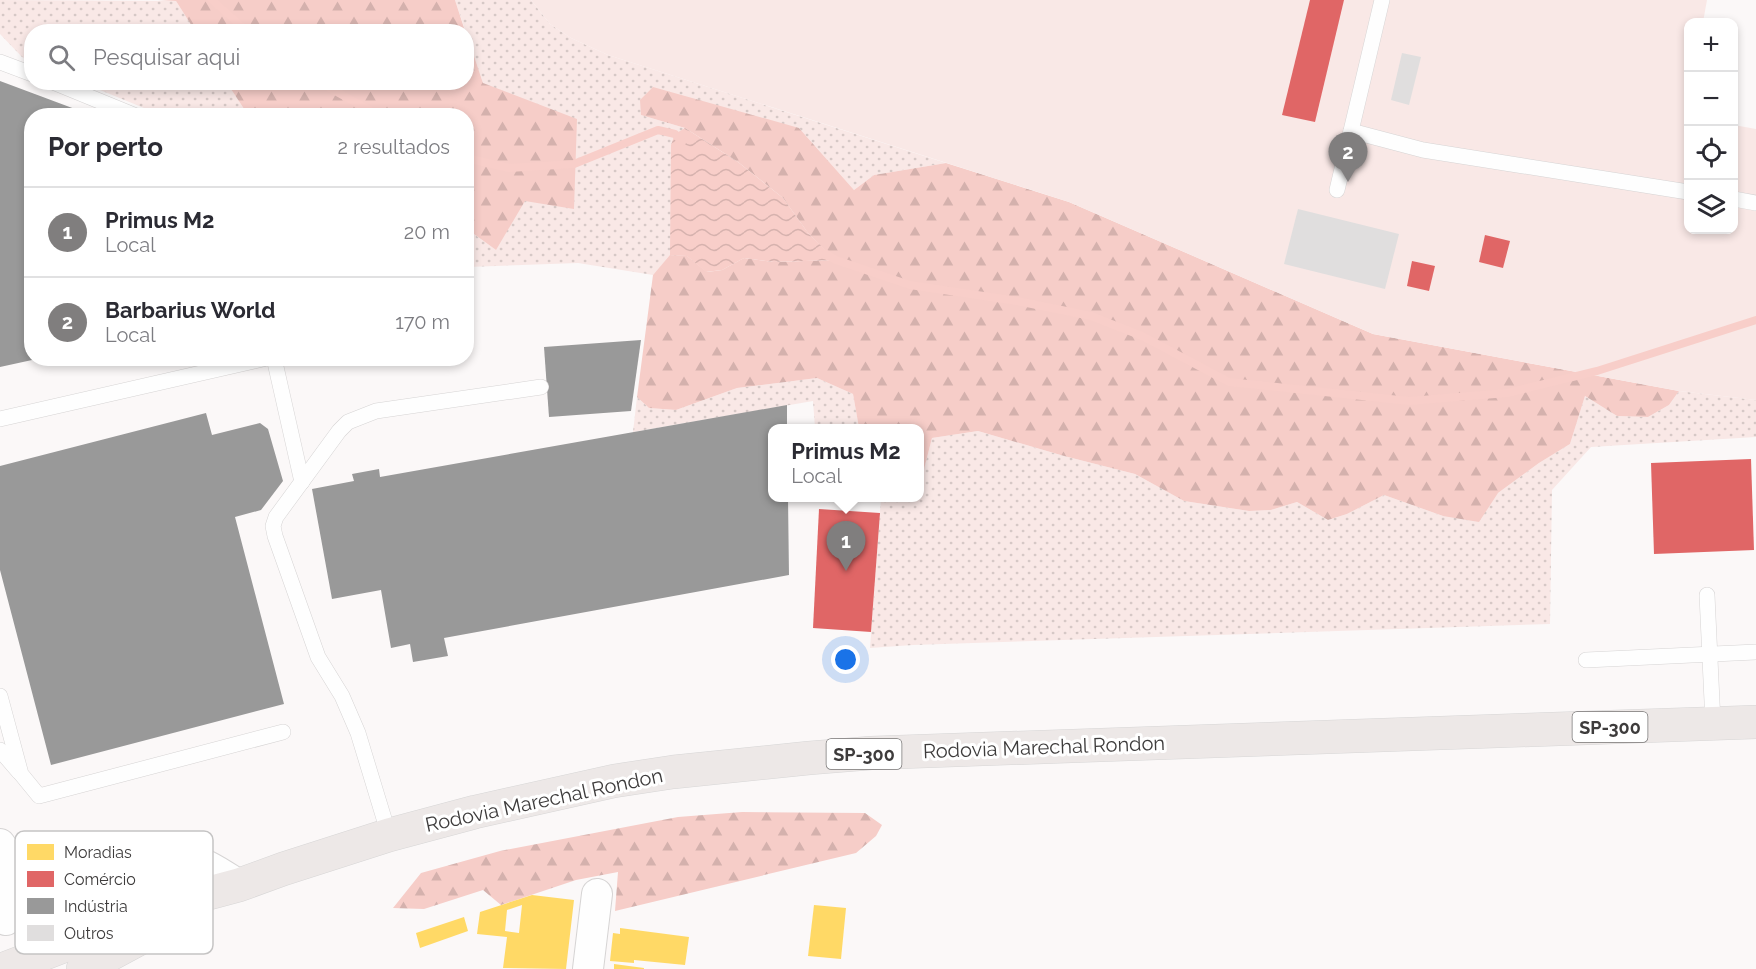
<!DOCTYPE html>
<html lang="pt">
<meta charset="utf-8">
<style>
:root{--surface:#fff;--page:#f2f2f3;--text:#2b2b33;--muted:#7c7c81;--line:#e1e1e2;--accent:#807e7e}
body{margin:0;font-family:Raleway,sans-serif;background:var(--page);color:var(--text)}
.controls{position:absolute;right:18px;top:18px;display:grid;overflow:hidden;border-radius:12px;box-shadow:0 3px 9px #0003}
.controls button{width:54px;height:54px;display:grid;place-items:center;padding:0;border:0;border-bottom:2px solid var(--line);background:var(--surface);color:var(--text);font:30px sans-serif}
.you{position:absolute;left:846px;top:660px;width:21px;height:21px;margin:-15px;border:4px solid #fff;border-radius:50%;background:#1a73e8;box-shadow:0 0 0 9px #1a73e833}
.badge{display:grid;place-items:center;width:39px;height:39px;border-radius:50%;background:var(--accent);color:#fff;font-size:20px;font-weight:700}
.pin{position:absolute;translate:-50% -50px;filter:drop-shadow(0 2px 3px #0008)}
.pin::after{content:'';position:absolute;top:32px;width:21px;height:18px;background:inherit;clip-path:polygon(0 0,100% 0,50% 100%)}
.popup{position:absolute;left:768px;top:424px;width:156px;height:78px;box-sizing:border-box;display:grid;place-content:center;border-radius:12px;background:var(--surface);filter:drop-shadow(0 2px 4px #0005);font-size:20px;white-space:nowrap;color:var(--muted)}
.popup b{font-size:22px;color:var(--text)}
.popup::after{content:'';position:absolute;left:50%;top:100%;margin-left:-12px;border:12px solid transparent;border-top-color:var(--surface)}
.list{margin:0;padding:0;list-style:none}
h2{display:flex;justify-content:space-between;align-items:center;height:78px;margin:0;padding:0 24px;font-size:26px}
h2 small{font-size:20px;font-weight:400;color:var(--muted)}
.list li{display:grid;grid-template-columns:39px 1fr auto;gap:18px;align-items:center;box-sizing:border-box;height:90px;padding:0 24px;border-top:2px solid var(--line)}
.list b{display:block;font-size:22px;white-space:nowrap}
.list p{margin:0;font-size:20px;white-space:nowrap;color:var(--muted)}
.list em{font-size:20px;font-style:normal;color:var(--muted)}
.icon{flex:none;width:33px;height:33px;fill:none;stroke:currentColor;stroke-width:2;stroke-linecap:round;stroke-linejoin:round}
.map{position:relative;flex:none;width:1756px;height:969px;overflow:hidden}
.search{position:absolute;background:var(--surface);box-shadow:0 3px 9px #0003;left:24px;top:24px;width:450px;height:66px;display:flex;align-items:center;gap:15px;box-sizing:border-box;padding:0 21px;border-radius:24px;color:var(--muted);font-size:22px}
.panel{position:absolute;background:var(--surface);box-shadow:0 3px 9px #0003;left:24px;top:108px;width:450px;height:258px;border-radius:24px}
.map>svg:first-child{display:block}
</style>
<div class="map">
<svg width="1756" height="969" viewBox="0 0 1756 969">
<defs>
<pattern id="grass-dots" width="8" height="8" patternUnits="userSpaceOnUse" patternTransform="scale(1.5)"><rect width="8" height="8" fill="#f9e8e6"/><path d="M2 2h.1M6 6h.1" fill="none" stroke="#d6c8c6" stroke-width="1.8" stroke-linecap="round"/></pattern>
<pattern id="forest-firs" width="22" height="20" patternUnits="userSpaceOnUse" patternTransform="scale(1.5)"><rect width="22" height="20" fill="#f6cdc8"/><path d="M5 1l3.5 6h-7zM16 11l3.5 6h-7z" fill="#d4b1ad"/></pattern>
<pattern id="water-waves" width="16" height="10" patternUnits="userSpaceOnUse" patternTransform="scale(1.5)"><rect width="16" height="10" fill="#f8cec9"/><path d="M0 5q4-4 8 0t8 0" fill="none" stroke="#d6b2ae"/></pattern>
</defs>
<rect width="100%" height="100%" fill="#fbf8f8"/>
<g fill="url(#grass-dots)">
<path d="M 0,0 L 176,1 L 195,31 L 32,32 L 31,61 L 22,57 L 0,34 Z"/>
<path d="M 455,0 L 531,0 L 550,24 L 571,38 L 608,55 L 946,163 L 874,175 L 854,190 L 799,128 L 641,115 L 685,128 L 783,198 L 808,233 L 744,258 L 722,270 L 671,255 L 653,275 L 578,263 L 467,267 L 467,229 L 496,250 L 483,83 Z"/>
<path d="M 83,83 L 227,83 L 248,115 L 161,115 Z"/>
<path d="M 817,378 L 853,394 L 859,428 L 815,428 L 813,401 L 633,432 L 637,397 L 649,408 L 676,410 L 737,388 Z"/>
<path d="M 1679,391 L 1756,400 L 1756,437 L 1591,447 L 1552,490 L 1550,624 L 913,645 L 870,648 L 881,498 L 920,498 L 920,478 L 922,476 L 932,438 L 978,431 L 1064,456 L 1135,474 L 1184,501 L 1249,511 L 1271,510 L 1297,502 L 1328,520 L 1347,514 L 1384,495 L 1443,516 L 1498,493 L 1539,463 L 1570,444 L 1585,396 L 1617,416 L 1648,417 L 1669,405 Z"/>
</g>
<g fill="url(#forest-firs)">
<path d="M 158,0 L 455,0 L 465,31 L 195,31 L 176,1 Z"/>
<path d="M 467,35 L 483,83 L 577,119 L 574,209 L 525,201 L 496,250 L 467,229 L 466,116 L 248,115 L 227,83 L 466,82 Z"/>
<path d="M 653,87 L 799,128 L 854,190 L 874,175 L 946,163 L 1069,202 L 1373,334 L 1679,391 L 1669,405 L 1648,417 L 1617,416 L 1585,396 L 1570,444 L 1539,463 L 1498,493 L 1479,522 L 1443,516 L 1384,495 L 1347,514 L 1328,520 L 1297,502 L 1271,510 L 1249,511 L 1184,501 L 1135,474 L 1064,456 L 978,431 L 932,438 L 922,477 L 920,478 L 920,428 L 859,428 L 853,394 L 817,378 L 737,388 L 676,410 L 649,408 L 637,397 L 653,275 L 670,255 L 687,256 L 707,272 L 722,270 L 744,258 L 774,262 L 835,260 L 808,233 L 783,198 L 738,162 L 685,128 L 641,115 L 640,100 Z"/>
<path d="M 742,812 L 865,813 L 882,825 L 876,836 L 856,853 L 615,911 L 618,872 L 576,880 L 501,905 L 483,890 L 424,909 L 393,908 L 421,873 L 500,851 L 678,817 Z"/>
</g>
<path fill="#f9e8e6" d="M 531,0 L 1707,0 L 1703,22 L 1688,22 L 1688,230 L 1734,230 L 1734,125 L 1756,129 L 1756,400 L 1679,391 L 1373,334 L 1069,202 L 608,55 L 571,38 L 550,24 Z"/>
<path fill="url(#water-waves)" d="M 685,128 L 738,162 L 783,198 L 808,233 L 836,260 L 774,262 L 744,258 L 722,270 L 706,272 L 687,256 L 670,255 L 671,145 L 675,134 Z"/>
<g fill="#ffd966" fill-rule="evenodd">
<path d="M 532,895 L 574,900 L 566,969 L 503,968 L 507,937 L 477,934 L 480,912 ZM 522,905 L 519,933 L 505,931 L 507,910 Z"/>
<path d="M 814,905 L 846,908 L 841,959 L 808,956 Z"/>
<path d="M 464,917 L 468,931 L 420,948 L 416,933 Z"/>
<path d="M 620,928 L 689,937 L 685,965 L 634,960 L 634,963 L 610,961 L 613,933 L 620,934 Z"/>
<path d="M 614,964 L 644,968 L 644,969 L 614,969 Z"/>
</g>
<g fill="#e06666">
<path d="M 1310,0 L 1344,0 L 1315,122 L 1282,115 Z"/>
<path d="M 1485,235 L 1510,241 L 1503,268 L 1479,262 Z"/>
<path d="M 1412,261 L 1435,266 L 1429,291 L 1407,286 Z"/>
<path d="M 1751,459 L 1754,550 L 1654,554 L 1651,463 Z"/>
<path d="M 819,509 L 880,513 L 871,632 L 813,628 Z"/>
</g>
<g fill="#999">
<path d="M 0,81 L 91,115 L 32,116 L 32,360 L 0,367 Z"/>
<path d="M 641,340 L 631,411 L 549,417 L 544,347 Z"/>
<path d="M 787,405 L 787,428 L 772,428 L 772,498 L 788,498 L 789,575 L 444,638 L 448,656 L 413,662 L 410,644 L 391,648 L 381,590 L 332,599 L 312,489 L 354,481 L 352,474 L 379,469 L 380,477 Z"/>
<path d="M 206,413 L 212,435 L 260,423 L 268,429 L 283,481 L 261,510 L 235,517 L 284,704 L 51,765 L 0,570 L 0,466 Z"/>
</g>
<g fill="none" stroke-linecap="round" stroke-linejoin="round">
<g stroke="#f8cec9" stroke-width="8">
<path d="M 212,0 L 248,32"/>
<path d="M 319,82 L 380,116"/>
<path d="M 466,158 L 509,168 L 574,164 L 658,130 L 675,134 L 682,142"/>
<path d="M 826,254 L 836,260 L 910,285 L 1017,301 L 1091,316 L 1142,336 L 1229,382 L 1409,401 L 1507,393 L 1597,371 L 1756,320"/>
</g>
</g>
<g fill="#e0dede">
<path d="M 1402,53 L 1421,57 L 1409,105 L 1391,100 Z"/>
<path d="M 1298,209 L 1399,234 L 1385,289 L 1284,264 Z"/>
</g>
<g fill="none" stroke-linecap="round" stroke-linejoin="round">
<g stroke="#d6d4d4" stroke-width="16">
<g id="service">
<path d="M 0,62 L 32,74"/>
<path d="M 53,82 L 136,116"/>
<path d="M 1351,131 L 1423,150 L 1688,192"/>
<path d="M 1337,190 L 1382,0"/>
<path d="M 1734,199 L 1756,203"/>
<path d="M 274,358 L 302,482"/>
<path d="M 0,419 L 267,358"/>
<path d="M 1707,595 L 1713,723"/>
<path d="M 1586,660 L 1756,652"/>
<path d="M 0,696 L 21,774 L 39,796 L 283,732"/>
<path d="M 0,750 L 19,772"/>
<path d="M 389,835 L 358,733 L 342,696 L 318,657 L 275,536 L 273,526 L 276,517 L 339,431 L 348,422 L 376,411 L 541,387"/>
</g>
</g>
<g stroke="#d6d4d4" stroke-width="32">
<g id="minor">
<path d="M 0,844 L 5,851 L 41,866 L 77,874 L 95,874 L 181,857 C 204,861 220,873 239,885"/>
<path d="M 5,851 L 9,886 L 6,920"/>
<path d="M 588,969 L 597,894"/>
</g>
</g>
<g stroke="#d7d6d6" stroke-width="34">
<g id="primary">
<path d="M 4,969 L 183,900 L 239,885 L 283,869 L 389,835 L 475,812 L 614,781 L 673,772 L 809,758 L 871,753 L 1756,722"/>
<path d="M 83,969 L 161,927"/>
</g>
</g>
<use href="#service" stroke="#fefefe" stroke-width="15"/>
<use href="#minor" stroke="#fefefe" stroke-width="30"/>
<use href="#primary" stroke="#ede8e7" stroke-width="33"/>
</g>
<g text-anchor="middle" dominant-baseline="central" stroke-width="6" stroke-linejoin="round" paint-order="stroke">
<g fill="#fff" stroke="#787676" stroke-width="1.5">
<rect x="1572.5" y="712" width="75" height="30" rx="4.5"/>
<rect x="826.5" y="739" width="75" height="30" rx="4.5"/>
</g>
<g font-size="18" font-weight="bold" fill="#3e3c3c">
<text x="1610" y="727">SP-300</text>
<text x="864" y="754">SP-300</text>
</g>
<g font-size="20" fill="#3e3c3c" stroke="#fff">
<text transform="translate(1044 747) rotate(-2)">Rodovia Marechal Rondon</text>
<text transform="translate(544 800) rotate(-12)">Rodovia Marechal Rondon</text>
</g>
</g>
<rect x="15" y="831" width="198" height="123" rx="9" fill="#fff" stroke="#c5c4c4" stroke-width="1.5"/>
<rect x="27" y="844" width="27" height="16" fill="#ffd966"/>
<rect x="27" y="871" width="27" height="16" fill="#e06666"/>
<rect x="27" y="898" width="27" height="16" fill="#999"/>
<rect x="27" y="925" width="27" height="16" fill="#e0dede"/>
<g font-size="16" fill="#3e3c3c">
<text x="64" y="858">Moradias</text>
<text x="64" y="885">Comércio</text>
<text x="64" y="912">Indústria</text>
<text x="64" y="939">Outros</text>
</g>
</svg>
<div class="controls">
<button>+</button>
<button>−</button>
<button><svg class="icon" aria-label="locate" viewBox="0 0 24 24"><circle cx="12" cy="12" r="6"/><path d="M12 2v4M12 18v4M2 12h4M18 12h4"/></svg></button>
<button><svg class="icon" aria-label="layers" viewBox="0 0 24 24"><path d="M12 4l9 5-9 5-9-5zM3 14l9 5 9-5"/></svg></button>
</div>
<div class="you"></div>
<div class="pin badge" style="left:846px;top:571px">1</div>
<div class="popup"><b>Primus M2</b>Local</div>
<div class="pin badge" style="left:1348px;top:182px">2</div>
<div class="search"><svg class="icon" aria-label="search" viewBox="0 0 24 24"><circle cx="10" cy="10" r="6"/><path d="M15 15l6 6"/></svg>Pesquisar aqui</div>
<section class="panel">
<h2>Por perto<small>2 resultados</small></h2>
<ul class="list">
<li><span class="badge">1</span><div><b>Primus M2</b><p>Local</p></div><em>20 m</em></li>
<li><span class="badge">2</span><div><b>Barbarius World</b><p>Local</p></div><em>170 m</em></li>
</ul>
</section>
</div>
